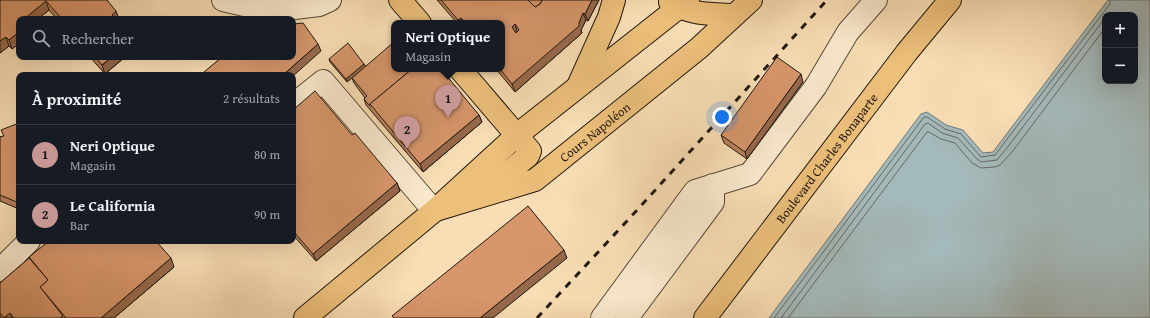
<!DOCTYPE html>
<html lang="fr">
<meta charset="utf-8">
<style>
:root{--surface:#171b24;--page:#242831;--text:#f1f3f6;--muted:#9ea1a6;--line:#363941;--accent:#c59692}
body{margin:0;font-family:"Gentium Book Plus",serif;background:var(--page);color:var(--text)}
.controls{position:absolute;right:12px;top:12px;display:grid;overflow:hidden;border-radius:8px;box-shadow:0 4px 16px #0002}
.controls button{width:36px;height:36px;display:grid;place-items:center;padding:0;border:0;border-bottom:1px solid var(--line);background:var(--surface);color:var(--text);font:20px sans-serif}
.you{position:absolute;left:722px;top:117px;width:14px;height:14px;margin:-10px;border:3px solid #fff;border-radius:50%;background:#1a73e8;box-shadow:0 0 0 6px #1a73e833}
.badge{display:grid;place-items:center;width:26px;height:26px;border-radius:50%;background:var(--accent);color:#111;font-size:13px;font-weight:700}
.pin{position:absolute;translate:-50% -33px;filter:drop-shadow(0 1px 2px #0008)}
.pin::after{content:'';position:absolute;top:21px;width:14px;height:12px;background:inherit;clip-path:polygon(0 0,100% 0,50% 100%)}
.popup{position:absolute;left:391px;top:20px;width:114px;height:52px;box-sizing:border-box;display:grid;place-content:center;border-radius:8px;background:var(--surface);filter:drop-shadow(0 1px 3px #0005);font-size:13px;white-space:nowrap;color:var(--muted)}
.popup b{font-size:15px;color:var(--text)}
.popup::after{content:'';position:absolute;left:50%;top:100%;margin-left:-8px;border:8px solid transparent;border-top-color:var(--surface)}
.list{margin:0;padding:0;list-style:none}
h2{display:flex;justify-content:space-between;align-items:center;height:52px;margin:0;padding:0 16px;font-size:17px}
h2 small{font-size:13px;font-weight:400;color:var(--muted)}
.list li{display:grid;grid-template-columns:26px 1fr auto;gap:12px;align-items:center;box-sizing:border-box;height:60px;padding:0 16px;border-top:1px solid var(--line)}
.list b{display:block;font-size:15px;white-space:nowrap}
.list p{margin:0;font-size:13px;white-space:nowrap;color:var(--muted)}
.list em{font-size:13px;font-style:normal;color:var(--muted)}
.icon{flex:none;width:22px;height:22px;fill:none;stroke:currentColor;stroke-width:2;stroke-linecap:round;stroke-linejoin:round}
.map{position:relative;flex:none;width:1150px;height:318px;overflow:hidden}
.search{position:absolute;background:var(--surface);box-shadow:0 4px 16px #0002;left:16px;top:16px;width:280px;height:44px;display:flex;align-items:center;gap:10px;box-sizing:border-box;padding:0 14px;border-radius:8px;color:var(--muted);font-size:15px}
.panel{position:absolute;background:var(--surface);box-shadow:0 4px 16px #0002;left:16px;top:72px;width:280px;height:172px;border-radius:8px}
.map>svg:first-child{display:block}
</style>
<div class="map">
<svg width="1150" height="318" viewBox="0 0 1150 318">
<rect width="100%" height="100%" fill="#f9deb5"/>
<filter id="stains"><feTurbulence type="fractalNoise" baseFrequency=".005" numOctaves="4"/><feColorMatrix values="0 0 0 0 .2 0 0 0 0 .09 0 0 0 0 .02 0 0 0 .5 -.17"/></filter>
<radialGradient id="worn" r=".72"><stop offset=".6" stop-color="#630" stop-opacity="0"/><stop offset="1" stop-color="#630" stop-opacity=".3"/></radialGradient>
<path fill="#a4b9ba" stroke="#6f7875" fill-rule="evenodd" d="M 1108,0 L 1150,0 L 1150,318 L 769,318 L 921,114 L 927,112 L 946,125 L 963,130 L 983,153 L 993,152 ZM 1105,15 L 1135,15 L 1135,81 L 1105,81 Z"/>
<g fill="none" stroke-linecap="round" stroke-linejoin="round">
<g stroke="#626864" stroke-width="1">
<path d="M 774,318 L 924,117 L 927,117 L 945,129 L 961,134 L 981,157 L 995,155 L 1110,4 L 1110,0"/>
<path d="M 781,318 L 925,124 L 928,123 L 942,133 L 958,138 L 977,159 L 981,162 L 997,160 L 1007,148 L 1105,18"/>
<path d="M 788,318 L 927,132 L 929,132 L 941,139 L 955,143 L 972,163 L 981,168 L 995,167 L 1000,165 L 1012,152 L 1105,28"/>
</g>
<g stroke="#564938" stroke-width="24">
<g id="minor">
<path d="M 223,0 L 270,11 L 319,5 L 330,0"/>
<path d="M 293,105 L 323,81 L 434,211"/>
<path d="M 0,270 L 29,241"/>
<path d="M 602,318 L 695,191 L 750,174 L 816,86 L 848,32 L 876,0"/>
<path d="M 627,318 L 713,202 L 713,185"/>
</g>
</g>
<g stroke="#20170e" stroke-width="24">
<g id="major">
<path d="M 400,0 L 420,23"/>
<path d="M 670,2 C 691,15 710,14 734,15"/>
<path d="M 460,69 L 530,151 L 528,156 L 497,181 L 482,188"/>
<path d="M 578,86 L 609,17 L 614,0"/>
<path id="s1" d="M 439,209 L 535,180 L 699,48 L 751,0"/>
<path d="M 305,318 L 434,211 L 517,135 L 688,0"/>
<path id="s2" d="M 705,318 L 907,52 L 950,0"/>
</g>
</g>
<use href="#minor" stroke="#fbeacf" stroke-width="22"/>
<use href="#major" stroke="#ecbf7a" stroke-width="22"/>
<path stroke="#20170e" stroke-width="3" stroke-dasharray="7 7" stroke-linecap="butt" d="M 537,318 L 639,208 L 827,0"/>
</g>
<g fill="#b9815c" stroke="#20170e">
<path d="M 0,0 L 107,0 L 119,19 L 57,19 L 49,10 L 38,19 L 19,19 L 12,49 L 9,46 L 0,53 Z"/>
<path d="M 437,0 L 599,0 L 588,21 L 586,20 L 581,30 L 582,33 L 515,92 L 496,69 L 502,69 L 502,23 L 457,23 Z"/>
<path d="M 90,57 L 125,57 L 105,74 Z"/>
<path d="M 329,59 L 364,64 L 365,66 L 479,115 L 482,122 L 423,172 L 366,105 L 364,99 L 365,98 L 354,83 L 352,78 L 347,82 L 330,62 Z"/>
<path d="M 803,82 L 747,159 L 724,143 L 721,135 Z"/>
<path d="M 293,110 L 397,183 L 400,191 L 316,261 L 293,235 Z"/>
<path d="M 19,123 L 19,209 L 0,201 L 0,137 L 3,136 Z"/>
<path d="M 29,258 L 174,267 L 114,318 L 1,318 L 0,317 L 0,283 Z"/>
</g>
<g fill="#96694b" stroke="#20170e">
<path d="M 592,0 L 599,0 L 588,21 L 585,14 Z"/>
<path d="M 46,1 L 49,10 L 38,19 L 24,19 Z"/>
<path d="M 116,11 L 119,19 L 113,19 L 112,15 Z"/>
<path d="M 583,13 L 586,20 L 581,30 L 582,33 L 515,92 L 512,84 L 579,23 Z"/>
<path d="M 461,18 L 463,23 L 459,23 L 458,20 Z"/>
<path d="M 515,24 L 517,31 L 514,35 L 512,27 Z"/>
<path d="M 19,32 L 19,44 L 12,49 L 9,40 Z"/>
<path d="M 6,37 L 9,46 L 0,53 L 0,41 Z"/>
<path d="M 318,44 L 321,51 L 293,76 L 293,75 L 283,75 Z"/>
<path d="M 112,57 L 125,57 L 105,74 L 102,65 Z"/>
<path d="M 364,64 L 366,67 L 347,82 L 346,79 Z"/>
<path d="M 801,74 L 803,82 L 747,159 L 745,152 Z"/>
<path d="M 479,115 L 482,122 L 423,172 L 420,164 Z"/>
<path d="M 397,183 L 400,191 L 316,261 L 313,254 Z"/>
<path d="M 564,250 L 567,258 L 493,318 L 480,318 Z"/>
<path d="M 171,258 L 174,267 L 114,318 L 101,318 Z"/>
<path d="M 10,313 L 12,318 L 5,318 Z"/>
</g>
<g fill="#d7966b" stroke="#20170e" fill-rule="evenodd">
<path d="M 0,0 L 107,0 L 116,11 L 112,15 L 115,19 L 62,19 L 46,1 L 24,19 L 19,19 L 19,32 L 9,40 L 6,37 L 0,41 Z"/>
<path d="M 441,0 L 528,0 L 535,7 L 540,4 L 542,0 L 592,0 L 585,14 L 583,13 L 579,23 L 579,26 L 512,84 L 500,69 L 502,69 L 502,23 L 464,23 L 465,22 L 461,18 L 458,20 ZM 515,24 L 519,30 L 516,33 L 512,27 Z"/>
<path d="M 528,0 L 542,0 L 540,4 L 535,7 Z"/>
<path d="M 303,23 L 318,44 L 283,75 L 206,75 L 204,72 L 222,57 L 236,57 L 238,59 L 241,57 L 293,57 L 293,24 Z"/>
<path d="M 394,42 L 394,69 L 412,69 L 370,104 L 370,106 L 364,99 L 367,96 L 352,78 Z"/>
<path d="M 348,43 L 364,64 L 346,79 L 329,59 Z"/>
<path d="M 95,57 L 112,57 L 102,65 Z"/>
<path d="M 777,57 L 801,74 L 745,152 L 721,135 Z"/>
<path d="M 412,69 L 441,69 L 479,115 L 420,164 L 370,104 Z"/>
<path d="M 315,91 L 352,135 L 355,133 L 397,183 L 313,254 L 293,231 L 293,110 Z"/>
<path d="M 19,123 L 19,203 L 0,195 L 0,137 L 4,136 L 1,130 Z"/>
<path d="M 528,206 L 564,250 L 480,318 L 394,318 L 392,316 Z"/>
<path d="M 49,241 L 156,241 L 171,258 L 101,318 L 66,318 L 40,287 L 48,280 L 29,257 Z"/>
<path d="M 29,258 L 48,280 L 40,287 L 63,316 L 60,318 L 14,318 L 10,313 L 4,318 L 0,313 L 0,283 Z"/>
</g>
<g text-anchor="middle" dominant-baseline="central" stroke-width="3" stroke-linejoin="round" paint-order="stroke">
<g font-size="13" fill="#20170e" stroke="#fbeacf">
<text stroke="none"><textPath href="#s1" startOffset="177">Cours Napoléon</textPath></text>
<text stroke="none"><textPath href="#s2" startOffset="201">Boulevard Charles Bonaparte</textPath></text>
</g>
</g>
<rect width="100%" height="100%" filter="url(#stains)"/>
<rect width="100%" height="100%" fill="url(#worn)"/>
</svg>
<div class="controls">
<button>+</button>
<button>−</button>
</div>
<div class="you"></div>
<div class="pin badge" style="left:448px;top:118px">1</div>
<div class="popup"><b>Neri Optique</b>Magasin</div>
<div class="pin badge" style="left:407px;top:149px">2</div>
<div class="search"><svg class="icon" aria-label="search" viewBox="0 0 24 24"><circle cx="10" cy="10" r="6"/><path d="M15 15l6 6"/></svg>Rechercher</div>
<section class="panel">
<h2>À proximité<small>2 résultats</small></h2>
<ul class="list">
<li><span class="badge">1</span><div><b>Neri Optique</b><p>Magasin</p></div><em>80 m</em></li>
<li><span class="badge">2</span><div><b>Le California</b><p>Bar</p></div><em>90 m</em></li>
</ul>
</section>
</div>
